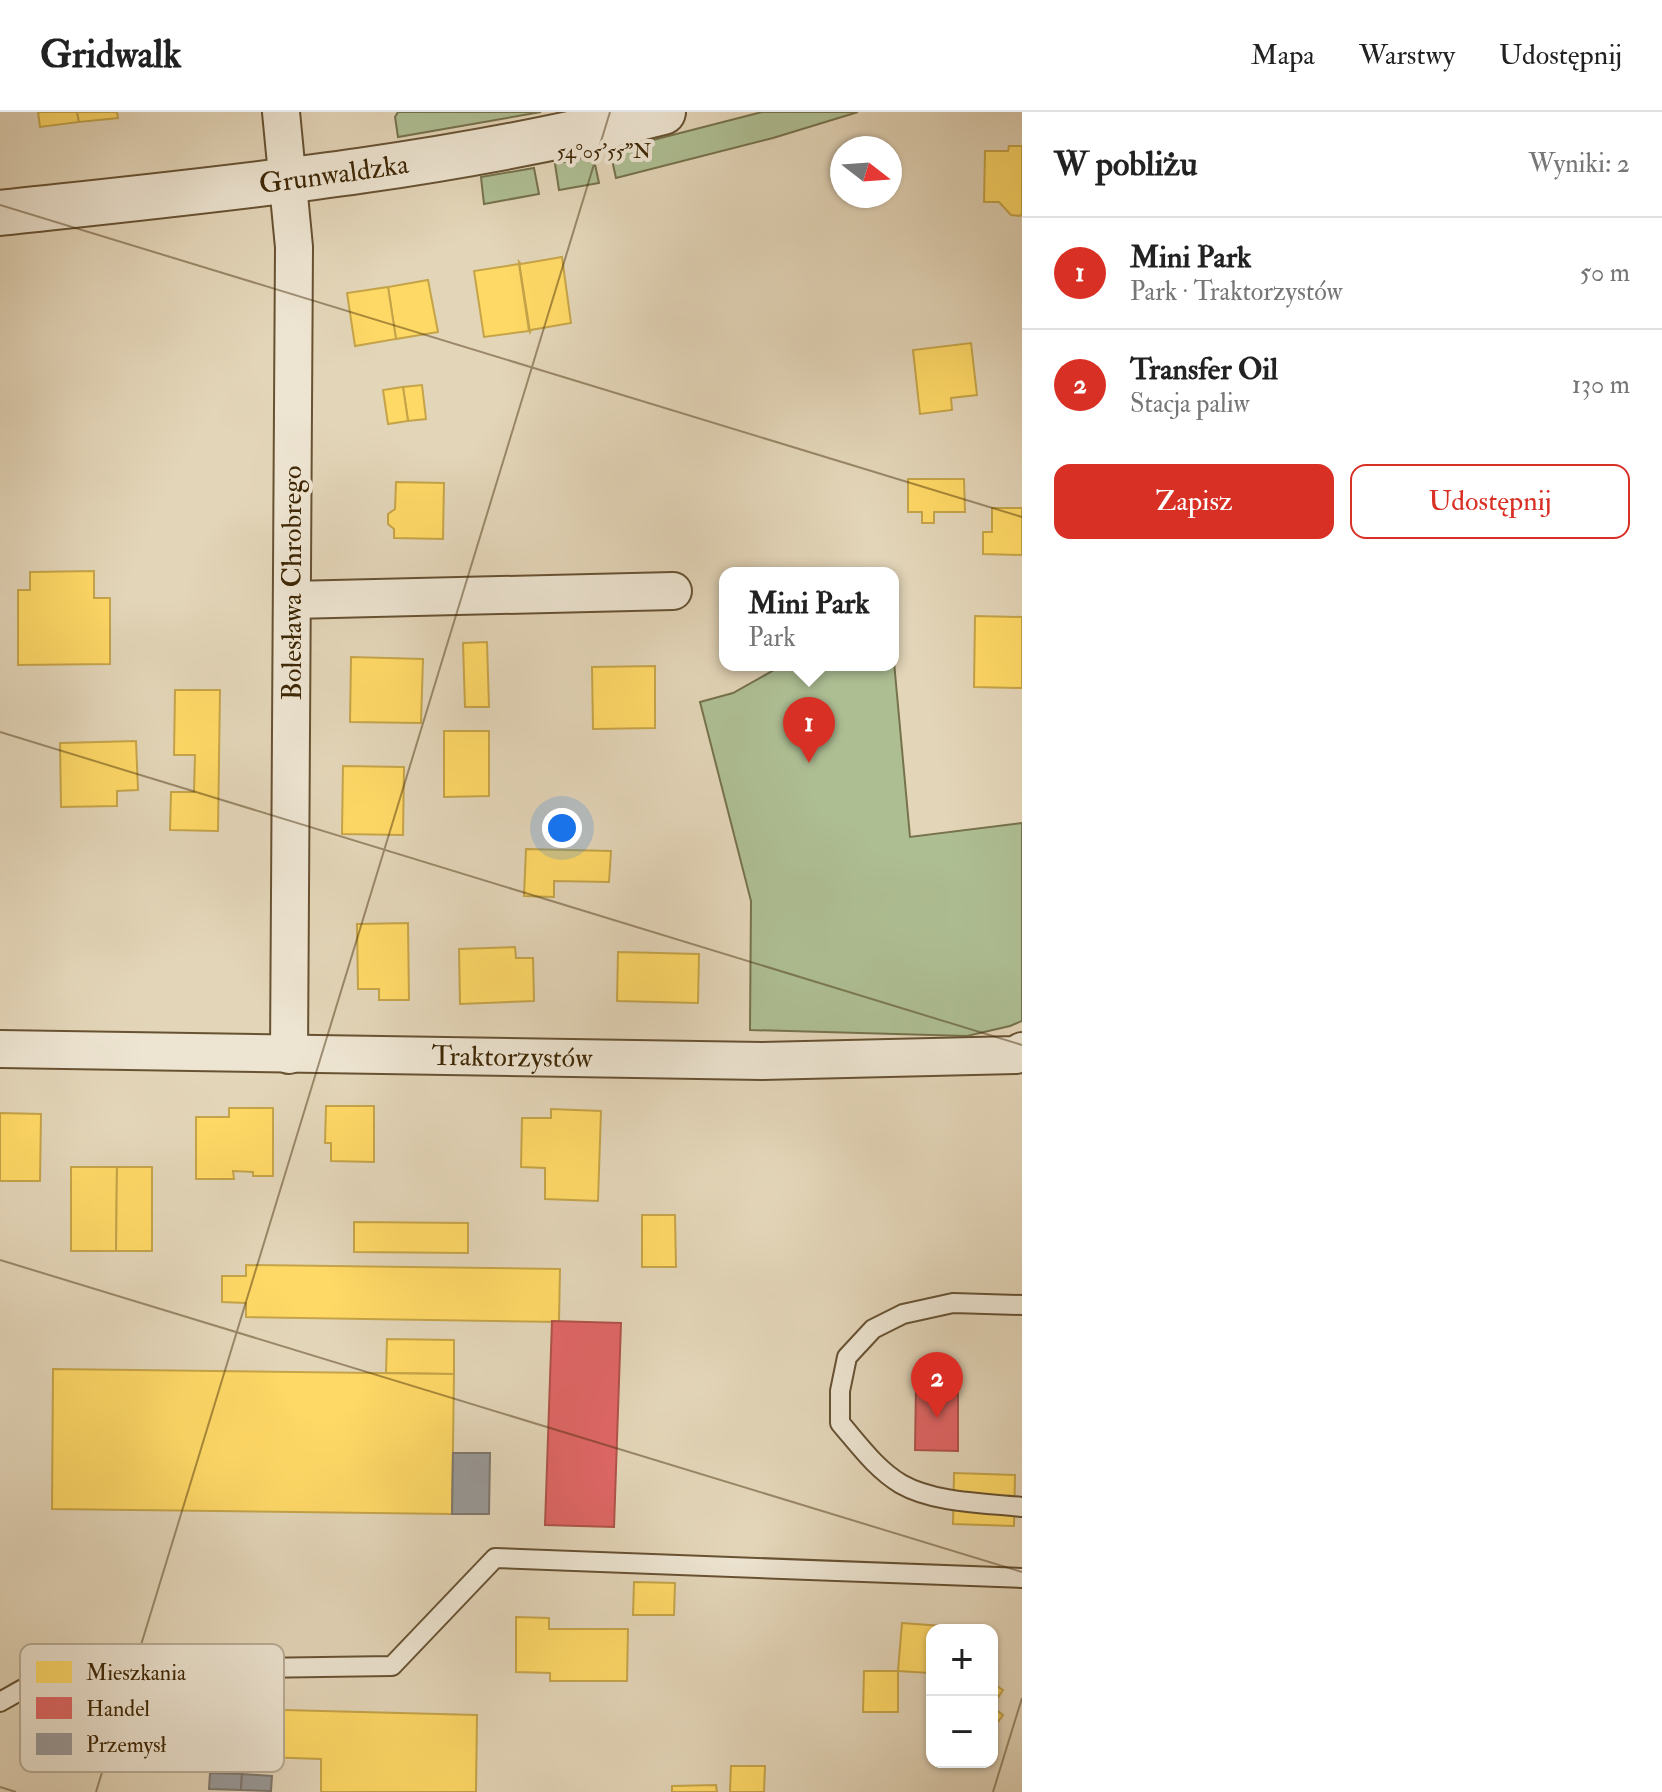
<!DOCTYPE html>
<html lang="pl">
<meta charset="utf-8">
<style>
:root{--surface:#fff;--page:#f6f6f6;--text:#222;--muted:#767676;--line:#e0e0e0;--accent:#d93025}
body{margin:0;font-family:"IM FELL Double Pica",serif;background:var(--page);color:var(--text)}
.controls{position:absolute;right:24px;bottom:24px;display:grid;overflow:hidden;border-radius:16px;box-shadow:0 2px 6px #0004}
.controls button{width:72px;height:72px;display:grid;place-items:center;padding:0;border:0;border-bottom:2px solid var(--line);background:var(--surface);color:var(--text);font:40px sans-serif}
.compass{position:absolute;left:830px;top:24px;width:72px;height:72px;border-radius:50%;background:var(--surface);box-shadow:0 2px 6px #0004;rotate:107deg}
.you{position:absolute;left:562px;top:716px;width:28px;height:28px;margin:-20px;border:6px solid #fff;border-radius:50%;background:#1a73e8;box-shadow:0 0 0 12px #1a73e833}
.badge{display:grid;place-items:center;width:52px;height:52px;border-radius:50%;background:var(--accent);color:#fff;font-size:26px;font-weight:700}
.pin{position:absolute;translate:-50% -66px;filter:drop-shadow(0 2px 4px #0008)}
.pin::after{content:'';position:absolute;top:42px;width:28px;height:24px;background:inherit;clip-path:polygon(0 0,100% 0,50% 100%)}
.popup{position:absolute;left:719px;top:455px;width:180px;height:104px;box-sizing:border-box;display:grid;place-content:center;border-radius:16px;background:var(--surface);filter:drop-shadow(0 2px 6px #0005);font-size:26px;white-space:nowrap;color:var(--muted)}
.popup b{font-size:30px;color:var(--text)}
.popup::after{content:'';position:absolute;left:50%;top:100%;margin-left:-16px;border:16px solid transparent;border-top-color:var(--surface)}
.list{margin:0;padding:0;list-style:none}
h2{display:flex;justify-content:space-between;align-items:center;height:104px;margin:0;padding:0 32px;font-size:34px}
h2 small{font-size:26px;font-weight:400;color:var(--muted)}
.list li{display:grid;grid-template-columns:52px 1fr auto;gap:24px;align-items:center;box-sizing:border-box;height:112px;padding:0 32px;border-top:2px solid var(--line)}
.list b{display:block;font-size:30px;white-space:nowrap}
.list p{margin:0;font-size:26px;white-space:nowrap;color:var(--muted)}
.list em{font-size:26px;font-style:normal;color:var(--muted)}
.actions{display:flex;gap:16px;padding:24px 32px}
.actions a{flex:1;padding:18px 0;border:2px solid var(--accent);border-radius:16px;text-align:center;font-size:28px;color:var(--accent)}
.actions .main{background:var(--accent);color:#fff}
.map{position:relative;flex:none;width:1022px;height:1680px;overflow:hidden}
header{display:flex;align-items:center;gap:48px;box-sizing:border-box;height:112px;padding:0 40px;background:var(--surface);border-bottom:2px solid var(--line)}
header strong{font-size:38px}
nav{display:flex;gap:44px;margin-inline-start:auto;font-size:28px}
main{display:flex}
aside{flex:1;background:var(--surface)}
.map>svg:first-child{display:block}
</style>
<header>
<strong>Gridwalk</strong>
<nav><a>Mapa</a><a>Warstwy</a><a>Udostępnij</a></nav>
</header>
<main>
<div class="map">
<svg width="1022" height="1680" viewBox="0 0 1022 1680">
<rect width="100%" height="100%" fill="#e3d5b8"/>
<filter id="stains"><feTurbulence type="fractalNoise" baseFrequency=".0025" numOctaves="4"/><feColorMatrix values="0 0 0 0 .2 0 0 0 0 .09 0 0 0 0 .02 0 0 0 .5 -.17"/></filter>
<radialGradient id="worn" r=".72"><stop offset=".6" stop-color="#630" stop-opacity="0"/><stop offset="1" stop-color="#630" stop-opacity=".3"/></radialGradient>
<g fill="#aebe93" stroke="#76724c" stroke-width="2">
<path d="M 398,0 L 541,0 L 398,25 L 395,5 Z"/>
<path d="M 762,0 L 858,0 L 773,26 L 616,66 L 610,39 Z"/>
<path d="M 593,43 L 599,71 L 559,78 L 555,52 Z"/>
<path d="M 534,56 L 539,82 L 484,92 L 481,65 Z"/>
<path d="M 893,539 L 910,725 L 1022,711 L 1022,909 L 1010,914 L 967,924 L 750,918 L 751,789 L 700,590 L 733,581 L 783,553 L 893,553 Z"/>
</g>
<g fill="#ffd966" stroke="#c5a449" stroke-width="2">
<path d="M 38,0 L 77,0 L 79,10 L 40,15 Z"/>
<path d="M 77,0 L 117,0 L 118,6 L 79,10 Z"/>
<path d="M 1009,34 L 1022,34 L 1022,102 L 1020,104 L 1011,103 L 999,90 L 984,90 L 985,39 L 1008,39 Z"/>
<path d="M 562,145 L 571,211 L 531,218 L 530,220 L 519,150 L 521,152 Z"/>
<path d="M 519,152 L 529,219 L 484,225 L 474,159 Z"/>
<path d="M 428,168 L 438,220 L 396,227 L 388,175 Z"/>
<path d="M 388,175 L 396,227 L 355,234 L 347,181 Z"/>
<path d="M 971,231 L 977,283 L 951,286 L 952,298 L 920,302 L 913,238 Z"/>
<path d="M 422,273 L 426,307 L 408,309 L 403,275 Z"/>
<path d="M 403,275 L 408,309 L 388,312 L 383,278 Z"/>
<path d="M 908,367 L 964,367 L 965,400 L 934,400 L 934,411 L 922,411 L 922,400 L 908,400 Z"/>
<path d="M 396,370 L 444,371 L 443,427 L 394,426 L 394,417 L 388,412 L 388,402 L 395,397 Z"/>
<path d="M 992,396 L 1022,396 L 1022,443 L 983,442 L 983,420 L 992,420 Z"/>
<path d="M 94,459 L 94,486 L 110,486 L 110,552 L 18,553 L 18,478 L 30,478 L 30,460 Z"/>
<path d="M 975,504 L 1022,505 L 1022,576 L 974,575 Z"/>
<path d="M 487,530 L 489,595 L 465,595 L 463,531 Z"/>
<path d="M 351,545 L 423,547 L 421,611 L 350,610 Z"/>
<path d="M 655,554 L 655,616 L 593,617 L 592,555 Z"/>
<path d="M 175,578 L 220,578 L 218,719 L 170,718 L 171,680 L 194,680 L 195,643 L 174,643 Z"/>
<path d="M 444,619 L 489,619 L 489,684 L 444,685 Z"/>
<path d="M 136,629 L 138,678 L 117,679 L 117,694 L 61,695 L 60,631 Z"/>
<path d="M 343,654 L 404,655 L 403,723 L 342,722 Z"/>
<path d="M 526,737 L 611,739 L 609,770 L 554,769 L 554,785 L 524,784 Z"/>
<path d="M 408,811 L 409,888 L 379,888 L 379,877 L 358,877 L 357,812 Z"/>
<path d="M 515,835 L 516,846 L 533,846 L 534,889 L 460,892 L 459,837 Z"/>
<path d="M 618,840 L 699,842 L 698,891 L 617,889 Z"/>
<path d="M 326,994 L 374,994 L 374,1050 L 331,1049 L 331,1031 L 325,1031 Z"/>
<path d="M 229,996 L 273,996 L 273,1064 L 253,1064 L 253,1060 L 233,1059 L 234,1067 L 196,1067 L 196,1005 L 229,1005 Z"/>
<path d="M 551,997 L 601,999 L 598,1089 L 545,1087 L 545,1056 L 521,1055 L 522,1006 L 551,1006 Z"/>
<path d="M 0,1001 L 41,1002 L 40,1069 L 0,1069 Z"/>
<path d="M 71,1055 L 117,1055 L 116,1139 L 71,1139 Z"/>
<path d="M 117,1055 L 152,1055 L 152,1139 L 116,1139 Z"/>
<path d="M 642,1103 L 675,1103 L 676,1155 L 642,1155 Z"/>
<path d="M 354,1110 L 468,1111 L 468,1141 L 354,1140 Z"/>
<path d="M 246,1153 L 560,1157 L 559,1210 L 246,1205 L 246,1191 L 222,1190 L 222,1164 L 246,1164 Z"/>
<path d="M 387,1227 L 454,1228 L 454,1262 L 386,1261 Z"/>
<path d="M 53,1257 L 454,1262 L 452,1402 L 52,1397 Z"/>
<path d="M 954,1361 L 1015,1363 L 1014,1414 L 953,1412 Z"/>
<path d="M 634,1470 L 675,1471 L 674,1503 L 633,1503 Z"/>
<path d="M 516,1505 L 549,1506 L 549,1517 L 628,1517 L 627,1569 L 550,1569 L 550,1561 L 516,1560 Z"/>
<path d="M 902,1511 L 942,1514 L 942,1518 L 932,1518 L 932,1547 L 930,1561 L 898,1559 Z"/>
<path d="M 864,1559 L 898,1559 L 898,1600 L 863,1600 Z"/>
<path d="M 992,1571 L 1003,1578 L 992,1594 Z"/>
<path d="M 87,1593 L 477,1603 L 476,1680 L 321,1680 L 321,1647 L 86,1639 Z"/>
<path d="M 992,1595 L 1003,1603 L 992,1618 Z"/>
<path d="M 731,1654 L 765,1654 L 764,1680 L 730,1680 Z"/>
<path d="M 716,1673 L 717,1680 L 672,1680 L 672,1674 Z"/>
</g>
<g fill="#e06666" stroke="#af5349" stroke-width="2">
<path d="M 552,1209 L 621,1211 L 614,1415 L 545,1413 Z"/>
<path d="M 916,1274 L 958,1274 L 958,1339 L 915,1338 Z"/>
</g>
<g fill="#999" stroke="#7e776d" stroke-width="2">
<path d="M 453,1341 L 490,1341 L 489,1402 L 452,1402 Z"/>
<path d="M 210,1661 L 242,1662 L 241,1678 L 209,1677 Z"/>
<path d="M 242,1662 L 272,1664 L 271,1679 L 241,1678 Z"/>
</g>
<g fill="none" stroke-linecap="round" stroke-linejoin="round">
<g stroke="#675232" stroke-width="22">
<g id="service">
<path d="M 1022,1193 L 953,1191 L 903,1202 L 873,1217 L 847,1245 L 840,1279 L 840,1311 C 859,1333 876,1357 901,1372 C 934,1391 985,1391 1022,1395"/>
<path d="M 0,1590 L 55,1559 L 392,1554 L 495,1446 L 1022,1466"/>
</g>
</g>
<g stroke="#675232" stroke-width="40">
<g id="minor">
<path d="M 281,0 L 294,135 L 289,943"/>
<path d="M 292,488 L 673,479"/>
<path id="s1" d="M 0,937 L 762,949 L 1016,943 L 1022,939"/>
</g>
</g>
<g stroke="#675232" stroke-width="48">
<g id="tertiary">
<path id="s2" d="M 0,101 C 222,77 447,56 663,0"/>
</g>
</g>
<use href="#service" stroke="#ede4d1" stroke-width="18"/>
<use href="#minor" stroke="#ede4d1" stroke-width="36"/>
<use href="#tertiary" stroke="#ede4d1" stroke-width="44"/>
</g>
<path fill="none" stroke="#3e2705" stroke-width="2" stroke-opacity="0.45" d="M 0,93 L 1022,405M 0,620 L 1022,933M 0,1148 L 1022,1460M 0,1675 L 16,1680M 96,1680 L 610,0M 993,1680 L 1022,1586"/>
<g text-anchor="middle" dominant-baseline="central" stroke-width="8" stroke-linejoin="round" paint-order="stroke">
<g font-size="28" fill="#3e2705" stroke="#ede4d1">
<text stroke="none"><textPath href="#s2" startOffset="336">Grunwaldzka</textPath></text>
<text transform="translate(292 471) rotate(-90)">Bolesława Chrobrego</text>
<text stroke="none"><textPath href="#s1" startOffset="512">Traktorzystów</textPath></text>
</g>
</g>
<rect x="20" y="1532" width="264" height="128" rx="12" fill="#ede4d1" stroke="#b8ab94" stroke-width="2"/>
<rect x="36" y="1549" width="36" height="22" fill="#ffd966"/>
<rect x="36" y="1585" width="36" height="22" fill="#e06666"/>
<rect x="36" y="1621" width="36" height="22" fill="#999"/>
<g font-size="22" fill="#3e2705">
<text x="86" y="1568">Mieszkania</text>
<text x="86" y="1604">Handel</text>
<text x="86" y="1640">Przemysł</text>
</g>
<g font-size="20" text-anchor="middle" fill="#3e2705" stroke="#ede4d1" stroke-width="8" stroke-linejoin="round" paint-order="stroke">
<text x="604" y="46">54°05'55"N</text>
</g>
<rect width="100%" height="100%" filter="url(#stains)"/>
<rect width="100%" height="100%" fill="url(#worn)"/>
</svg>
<div class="controls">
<button>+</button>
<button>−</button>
</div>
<svg class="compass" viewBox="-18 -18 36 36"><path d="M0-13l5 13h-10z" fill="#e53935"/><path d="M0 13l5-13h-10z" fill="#767676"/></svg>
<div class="you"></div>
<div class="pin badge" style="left:809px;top:651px">1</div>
<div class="popup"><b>Mini Park</b>Park</div>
<div class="pin badge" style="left:937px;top:1306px">2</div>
</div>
<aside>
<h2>W pobliżu<small>Wyniki: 2</small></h2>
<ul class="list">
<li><span class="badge">1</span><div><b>Mini Park</b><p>Park · Traktorzystów</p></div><em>50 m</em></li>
<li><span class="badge">2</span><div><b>Transfer Oil</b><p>Stacja paliw</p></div><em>130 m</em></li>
</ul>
<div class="actions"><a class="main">Zapisz</a><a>Udostępnij</a></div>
</aside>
</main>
